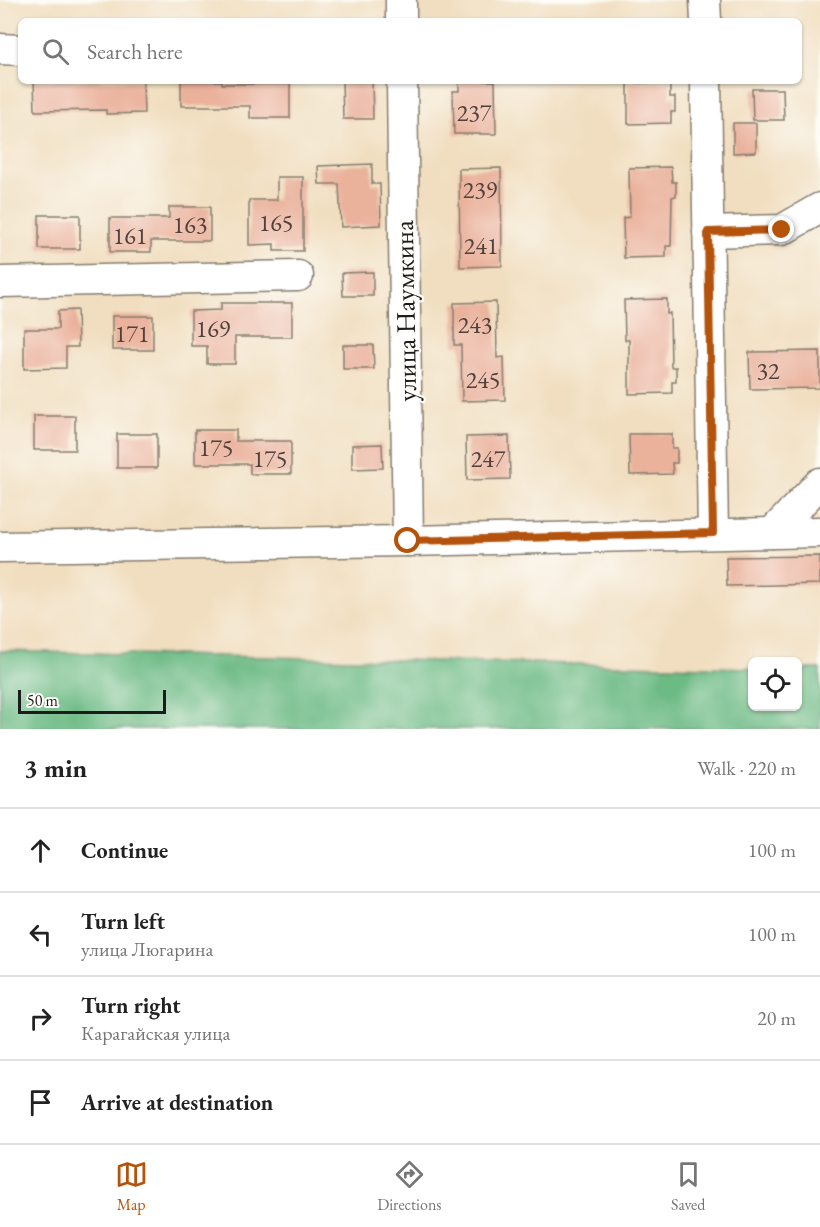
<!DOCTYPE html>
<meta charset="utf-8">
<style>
:root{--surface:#fff;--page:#f6f6f6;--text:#222;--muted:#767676;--line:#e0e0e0;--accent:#b45309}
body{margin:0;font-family:"EB Garamond",serif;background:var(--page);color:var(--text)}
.controls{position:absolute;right:18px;bottom:18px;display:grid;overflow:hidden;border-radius:9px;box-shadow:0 2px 4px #0004}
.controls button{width:54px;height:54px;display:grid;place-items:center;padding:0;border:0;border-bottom:2px solid var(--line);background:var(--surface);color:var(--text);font:30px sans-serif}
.scale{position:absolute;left:18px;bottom:15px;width:148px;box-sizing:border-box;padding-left:6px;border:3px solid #1c1c1c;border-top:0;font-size:16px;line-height:21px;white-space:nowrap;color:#1c1c1c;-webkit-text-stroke:4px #fdfcf7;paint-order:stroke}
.stop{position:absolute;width:18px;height:18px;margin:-14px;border:4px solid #b45309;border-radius:50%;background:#fff}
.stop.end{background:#b45309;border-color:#fff;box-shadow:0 2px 6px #0008}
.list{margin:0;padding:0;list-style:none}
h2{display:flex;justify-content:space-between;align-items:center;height:78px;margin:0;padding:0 24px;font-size:26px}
h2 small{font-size:20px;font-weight:400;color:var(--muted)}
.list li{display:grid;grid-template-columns:39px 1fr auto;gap:18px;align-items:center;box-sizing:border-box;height:84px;padding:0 24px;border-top:2px solid var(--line)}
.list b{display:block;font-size:22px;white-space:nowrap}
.list p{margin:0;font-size:20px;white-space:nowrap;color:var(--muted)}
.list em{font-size:20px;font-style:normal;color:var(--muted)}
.icon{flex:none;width:33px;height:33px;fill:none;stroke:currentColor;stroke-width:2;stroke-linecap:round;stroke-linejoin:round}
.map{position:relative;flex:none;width:820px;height:729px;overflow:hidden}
.search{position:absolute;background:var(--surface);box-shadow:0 2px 4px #0004;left:18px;right:18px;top:18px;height:66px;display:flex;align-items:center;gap:15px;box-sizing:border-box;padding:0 21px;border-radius:9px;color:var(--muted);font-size:22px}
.sheet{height:414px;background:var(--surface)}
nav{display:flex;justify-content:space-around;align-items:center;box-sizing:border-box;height:84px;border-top:2px solid var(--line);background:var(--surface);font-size:16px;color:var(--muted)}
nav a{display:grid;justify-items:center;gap:3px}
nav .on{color:var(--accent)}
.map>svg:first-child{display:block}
</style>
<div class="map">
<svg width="820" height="729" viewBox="0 0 820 729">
<rect width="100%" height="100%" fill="#fdfcf7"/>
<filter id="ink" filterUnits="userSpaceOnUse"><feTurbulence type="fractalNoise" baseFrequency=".0167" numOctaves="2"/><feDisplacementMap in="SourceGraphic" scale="12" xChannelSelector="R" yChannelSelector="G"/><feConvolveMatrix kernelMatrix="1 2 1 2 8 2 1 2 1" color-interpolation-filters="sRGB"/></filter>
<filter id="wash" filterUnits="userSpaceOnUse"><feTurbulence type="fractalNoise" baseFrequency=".008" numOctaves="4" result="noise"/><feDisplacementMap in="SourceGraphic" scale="24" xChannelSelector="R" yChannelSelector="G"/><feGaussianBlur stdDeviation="1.35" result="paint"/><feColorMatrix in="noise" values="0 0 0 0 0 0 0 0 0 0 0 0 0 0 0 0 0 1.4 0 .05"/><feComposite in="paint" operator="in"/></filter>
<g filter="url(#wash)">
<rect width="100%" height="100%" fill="#f1dec0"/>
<path fill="#6cba84" stroke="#446b50" stroke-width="1.5" d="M 0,651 L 752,668 L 752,706 L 798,706 L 798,669 L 820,669 L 820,729 L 0,729 Z"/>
<g id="blocks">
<g fill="#eab19b">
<path d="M 34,81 L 143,81 L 144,113 L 106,114 L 106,110 L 35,111 Z"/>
<path d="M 181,81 L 222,81 L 222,84 L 290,84 L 290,118 L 250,118 L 250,106 L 181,106 Z"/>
<path d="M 342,81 L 372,81 L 373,119 L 343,119 Z"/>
<path d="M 459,81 L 495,81 L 496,134 L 454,134 L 453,91 L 459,91 Z"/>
<path d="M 628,83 L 670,83 L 670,97 L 675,97 L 675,112 L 671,112 L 671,123 L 628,124 Z"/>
<path d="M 752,89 L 783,89 L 784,120 L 753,120 Z"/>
<path d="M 733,123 L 756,123 L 756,152 L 733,153 Z"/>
<path d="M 372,164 L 372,184 L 380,184 L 381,225 L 341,227 L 339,184 L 319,184 L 318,166 Z"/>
<path d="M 671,167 L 672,182 L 676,182 L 676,196 L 672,197 L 671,246 L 666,246 L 666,257 L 624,258 L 623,218 L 630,217 L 629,168 Z"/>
<path d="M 501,168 L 502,266 L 460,267 L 459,169 Z"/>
<path d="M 277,177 L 303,177 L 303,251 L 274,251 L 274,244 L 249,245 L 249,200 L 277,200 Z"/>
<path d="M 169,207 L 210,207 L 210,241 L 151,241 L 151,252 L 110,252 L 110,218 L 169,218 Z"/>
<rect x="39" y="215" width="41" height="34"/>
<path d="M 373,272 L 373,296 L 343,296 L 342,273 Z"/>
<path d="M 667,299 L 667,314 L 670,313 L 671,367 L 676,367 L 676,382 L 672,382 L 672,393 L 629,394 L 629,340 L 625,340 L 624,300 Z"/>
<path d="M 496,302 L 497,358 L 504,357 L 505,400 L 462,401 L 461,345 L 454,345 L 454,303 Z"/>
<path d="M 221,303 L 292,303 L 292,337 L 235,337 L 235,364 L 207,364 L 207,346 L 191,346 L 191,311 L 221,310 Z"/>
<path d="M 77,310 L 78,347 L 66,347 L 66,368 L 24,369 L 24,329 L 58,329 L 58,311 Z"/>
<rect x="112" y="316" width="41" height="34"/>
<path d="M 343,345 L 373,345 L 374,369 L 343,369 Z"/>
<path d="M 820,351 L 820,388 L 750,389 L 749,352 Z"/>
<rect x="34" y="416" width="41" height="34"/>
<path d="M 195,430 L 236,430 L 236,441 L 291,441 L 291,474 L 250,474 L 250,464 L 195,464 Z"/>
<rect x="117" y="434" width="40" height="34"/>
<path d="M 629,434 L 672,434 L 672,448 L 677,448 L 677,463 L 672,463 L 673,474 L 630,475 Z"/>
<path d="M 509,436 L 510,479 L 467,480 L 466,437 Z"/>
<path d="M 382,444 L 383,468 L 352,469 L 352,445 Z"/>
<path d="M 820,556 L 820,584 L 727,586 L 726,557 Z"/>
</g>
</g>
</g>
<g filter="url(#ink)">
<use href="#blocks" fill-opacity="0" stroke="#867d6e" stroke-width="1.5"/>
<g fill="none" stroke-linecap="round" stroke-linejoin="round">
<g stroke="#867d6e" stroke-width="33">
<g id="minor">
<path d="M 401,0 L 401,21"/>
<path d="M 705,0 L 706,21"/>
<path d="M 0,49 L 21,50"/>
<path d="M 402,81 L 408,541"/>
<path d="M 706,81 L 713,533"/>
<path d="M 708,232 L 782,230 L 820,208"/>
<path d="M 0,282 L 298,276"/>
<path d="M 772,533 L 820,483"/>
<path d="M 0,547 L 408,541 L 820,532"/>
</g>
</g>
<use href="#minor" stroke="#fff" stroke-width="30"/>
</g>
</g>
<g fill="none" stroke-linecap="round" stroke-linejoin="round" filter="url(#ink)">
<path stroke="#b45309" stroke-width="8" d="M 408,541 L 713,533 L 708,232 L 782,230"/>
</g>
<g text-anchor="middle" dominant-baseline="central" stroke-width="4.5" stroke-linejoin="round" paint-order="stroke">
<g font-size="24" fill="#50413c">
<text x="474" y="112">237</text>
<text x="480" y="189">239</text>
<text x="276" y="222">165</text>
<text x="190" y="224">163</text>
<text x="130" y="235">161</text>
<text x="481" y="245">241</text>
<text x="475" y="324">243</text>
<text x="213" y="328">169</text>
<text x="132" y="333">171</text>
<text x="768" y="370">32</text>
<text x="483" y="379">245</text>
<text x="216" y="447">175</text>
<text x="270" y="458">175</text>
<text x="488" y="458">247</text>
</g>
<g font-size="27" fill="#1c1c1c" stroke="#fdfcf7">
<text transform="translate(405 311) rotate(-91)">улица Наумкина</text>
</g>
</g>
</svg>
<div class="controls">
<button><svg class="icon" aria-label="locate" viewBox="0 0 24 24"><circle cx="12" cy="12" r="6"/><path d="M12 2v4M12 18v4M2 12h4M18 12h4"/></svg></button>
</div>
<div class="scale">50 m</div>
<div class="stop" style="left:408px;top:541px"></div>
<div class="stop end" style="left:782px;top:230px"></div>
<div class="search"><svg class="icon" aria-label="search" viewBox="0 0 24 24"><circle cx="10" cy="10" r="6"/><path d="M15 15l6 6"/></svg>Search here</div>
</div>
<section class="sheet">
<h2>3 min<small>Walk · 220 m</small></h2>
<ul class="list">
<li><svg class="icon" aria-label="ahead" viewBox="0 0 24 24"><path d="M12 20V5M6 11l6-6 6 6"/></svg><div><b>Continue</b></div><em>100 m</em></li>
<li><svg class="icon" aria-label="left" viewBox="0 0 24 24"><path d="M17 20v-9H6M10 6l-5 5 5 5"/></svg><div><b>Turn left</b><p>улица Люгарина</p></div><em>100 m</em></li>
<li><svg class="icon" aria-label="right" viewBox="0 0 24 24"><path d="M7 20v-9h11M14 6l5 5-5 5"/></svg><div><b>Turn right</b><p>Карагайская улица</p></div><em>20 m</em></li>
<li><svg class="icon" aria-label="arrive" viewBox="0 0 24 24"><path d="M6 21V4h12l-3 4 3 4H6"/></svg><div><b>Arrive at destination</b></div></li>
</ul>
</section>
<nav>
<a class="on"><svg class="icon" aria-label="map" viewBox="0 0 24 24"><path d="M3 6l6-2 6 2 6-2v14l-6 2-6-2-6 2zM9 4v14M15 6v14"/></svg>Map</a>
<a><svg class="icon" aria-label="directions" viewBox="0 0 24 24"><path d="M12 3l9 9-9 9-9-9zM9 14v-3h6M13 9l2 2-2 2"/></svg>Directions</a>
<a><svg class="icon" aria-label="saved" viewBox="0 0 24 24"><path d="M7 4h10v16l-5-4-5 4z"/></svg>Saved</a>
</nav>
